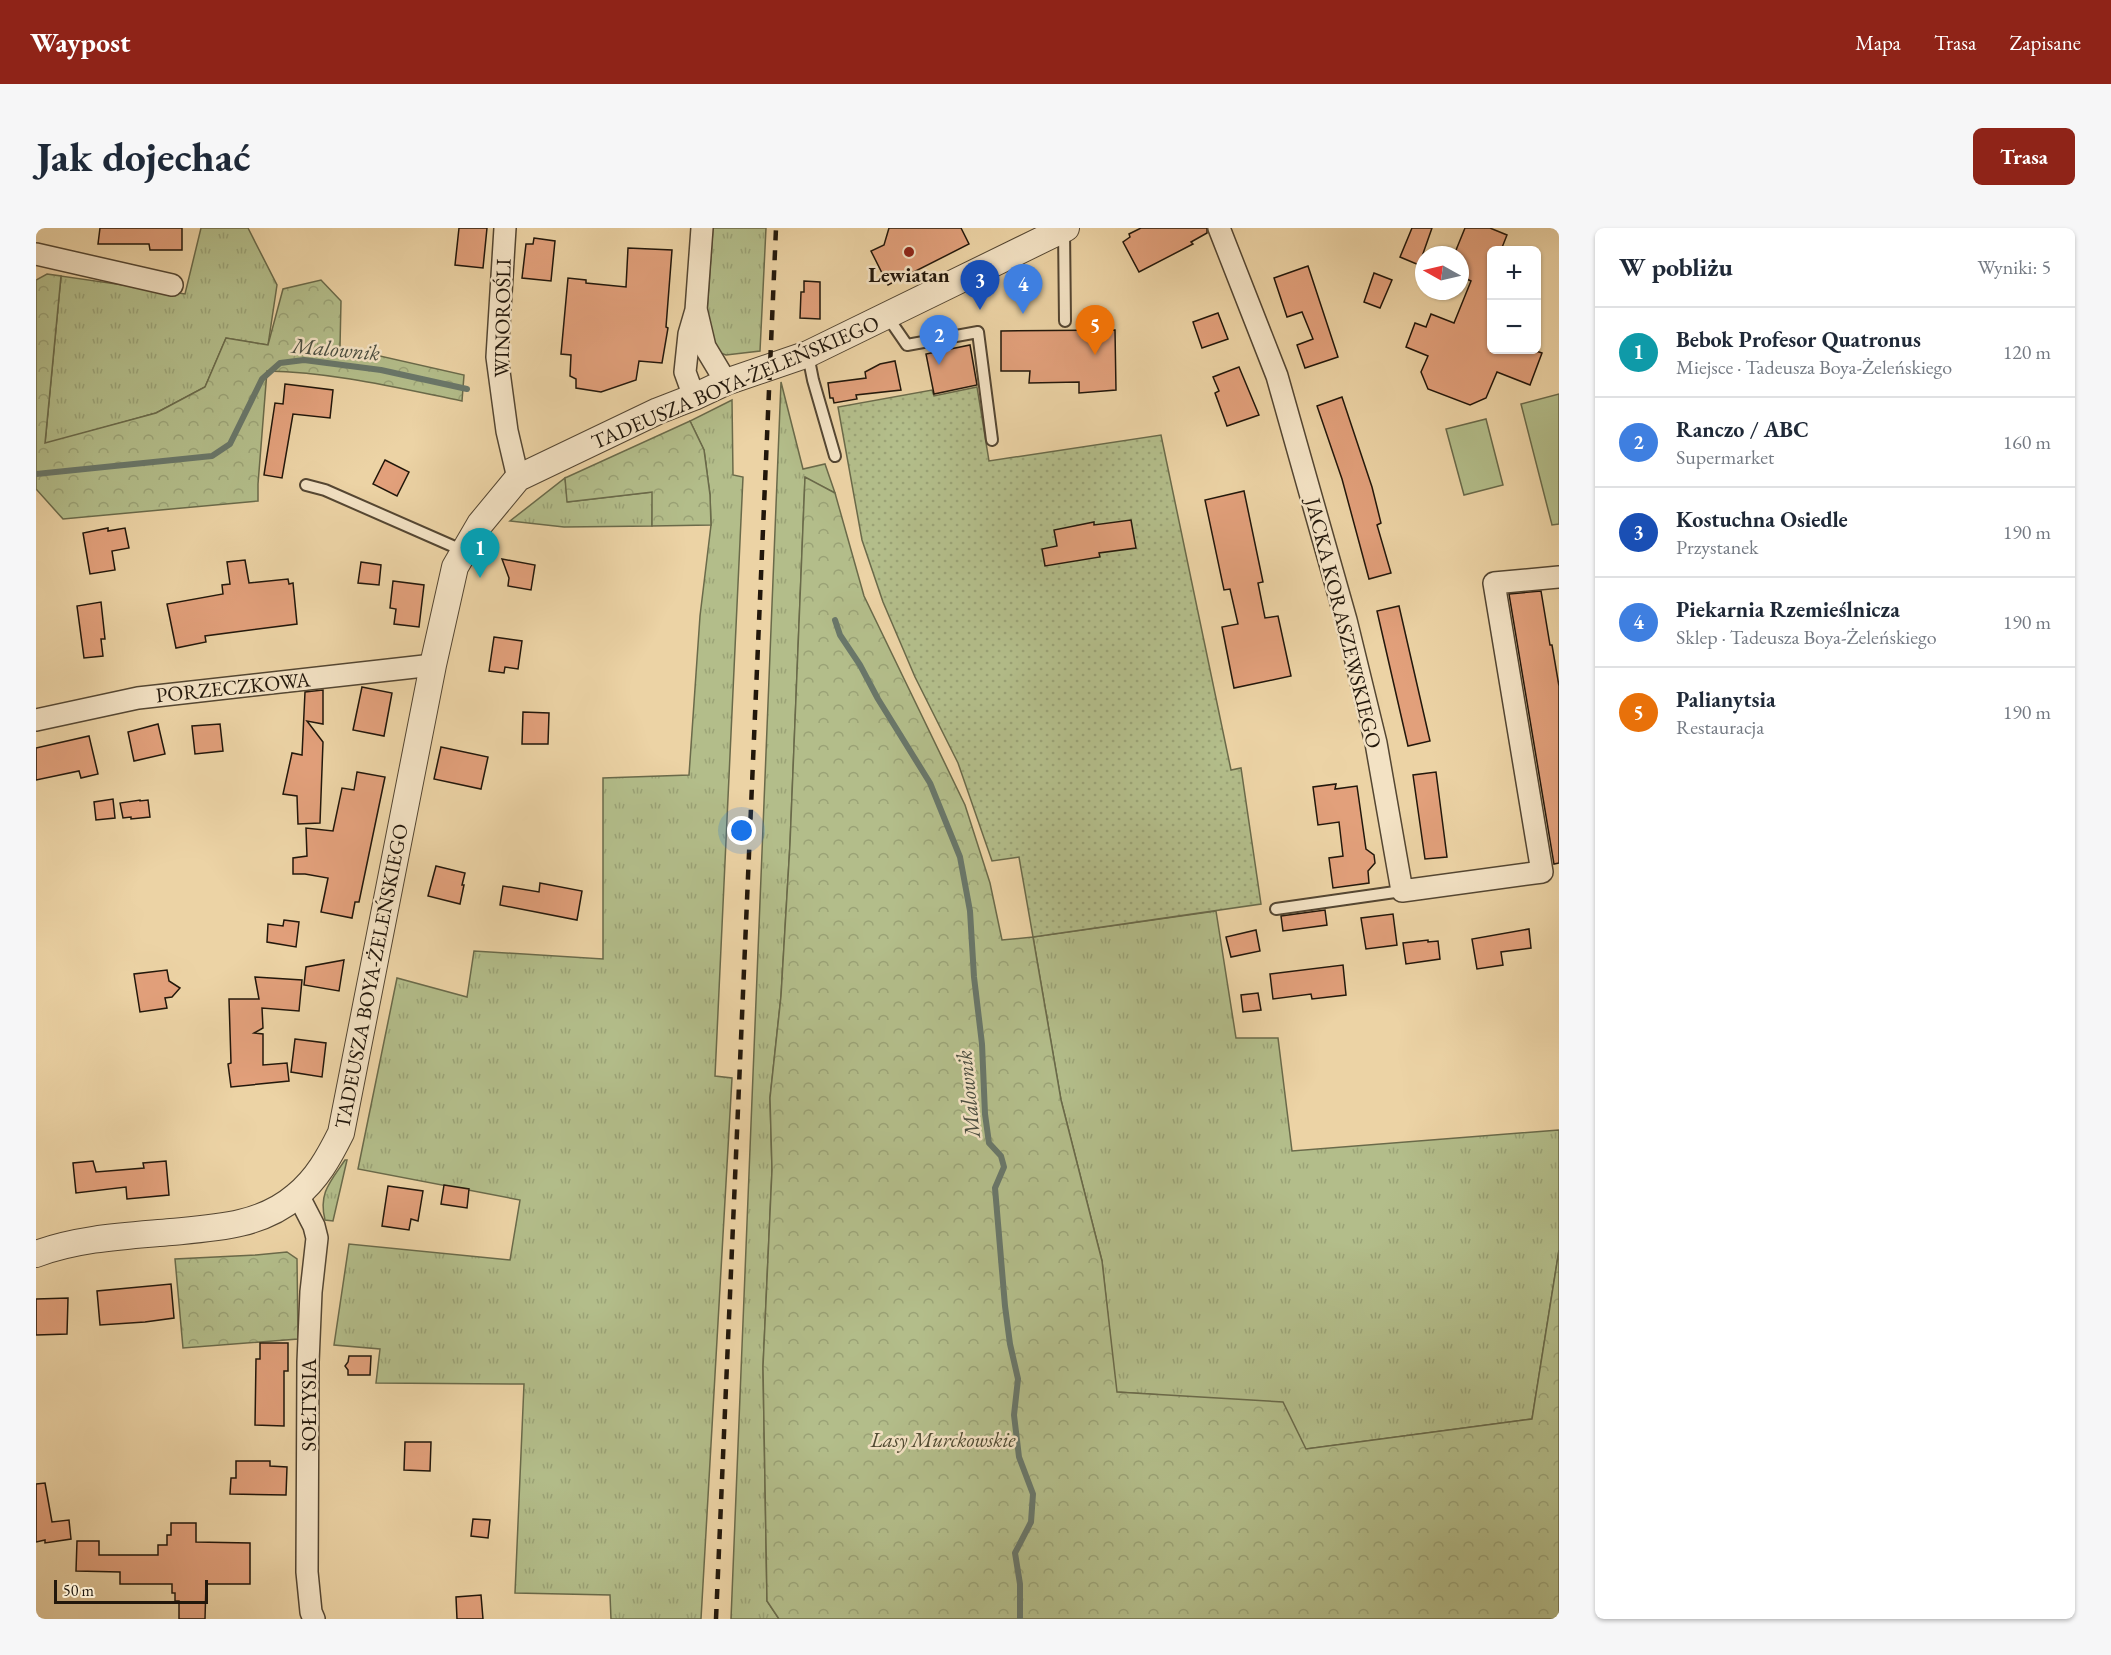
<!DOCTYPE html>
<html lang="pl">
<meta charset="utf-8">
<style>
:root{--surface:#fff;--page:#f6f6f7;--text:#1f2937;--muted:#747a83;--line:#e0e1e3;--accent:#8f2418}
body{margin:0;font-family:"EB Garamond",serif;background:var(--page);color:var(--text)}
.controls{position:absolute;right:18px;top:18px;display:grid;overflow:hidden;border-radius:9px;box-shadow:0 2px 4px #0004}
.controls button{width:54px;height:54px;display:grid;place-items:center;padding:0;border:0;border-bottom:2px solid var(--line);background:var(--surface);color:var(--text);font:30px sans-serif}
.compass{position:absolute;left:1379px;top:18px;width:54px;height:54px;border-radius:50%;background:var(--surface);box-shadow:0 2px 4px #0004;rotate:278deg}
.scale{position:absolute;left:18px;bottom:15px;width:154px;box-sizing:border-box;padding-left:6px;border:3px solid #22170b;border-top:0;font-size:16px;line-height:21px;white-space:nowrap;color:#22170b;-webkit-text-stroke:4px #f3e2c4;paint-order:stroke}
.you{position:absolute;left:706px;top:603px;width:21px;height:21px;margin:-15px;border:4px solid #fff;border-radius:50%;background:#1a73e8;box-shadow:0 0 0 9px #1a73e833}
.badge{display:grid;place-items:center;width:39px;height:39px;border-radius:50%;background:var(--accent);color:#fff;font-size:20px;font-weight:700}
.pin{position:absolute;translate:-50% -50px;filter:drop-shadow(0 2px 3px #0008)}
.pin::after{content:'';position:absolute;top:32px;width:21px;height:18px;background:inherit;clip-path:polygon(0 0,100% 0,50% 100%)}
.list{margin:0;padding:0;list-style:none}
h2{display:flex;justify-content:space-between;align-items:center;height:78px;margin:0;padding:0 24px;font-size:26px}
h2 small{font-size:20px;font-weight:400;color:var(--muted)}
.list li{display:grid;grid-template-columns:39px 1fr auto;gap:18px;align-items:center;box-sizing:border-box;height:90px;padding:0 24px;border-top:2px solid var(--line)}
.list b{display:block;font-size:22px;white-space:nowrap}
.list p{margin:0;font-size:20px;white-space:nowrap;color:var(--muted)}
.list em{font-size:20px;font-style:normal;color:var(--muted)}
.map{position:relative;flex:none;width:1523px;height:1391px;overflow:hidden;border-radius:9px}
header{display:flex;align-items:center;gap:36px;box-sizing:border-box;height:84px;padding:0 30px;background:var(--accent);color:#fff}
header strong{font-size:28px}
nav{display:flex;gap:33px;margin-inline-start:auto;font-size:21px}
.intro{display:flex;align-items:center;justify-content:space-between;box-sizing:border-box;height:144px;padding:0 36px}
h1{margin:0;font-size:42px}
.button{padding:15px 27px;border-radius:9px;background:var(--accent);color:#fff;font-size:21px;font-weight:700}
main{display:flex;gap:36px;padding:0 36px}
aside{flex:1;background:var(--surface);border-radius:9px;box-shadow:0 2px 4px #0004}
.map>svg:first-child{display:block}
</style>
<header>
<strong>Waypost</strong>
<nav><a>Mapa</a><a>Trasa</a><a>Zapisane</a></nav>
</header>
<div class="intro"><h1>Jak dojechać</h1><a class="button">Trasa</a></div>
<main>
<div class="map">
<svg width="1523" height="1391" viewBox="0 0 1523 1391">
<defs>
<pattern id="grass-tufts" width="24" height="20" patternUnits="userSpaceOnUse" patternTransform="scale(1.5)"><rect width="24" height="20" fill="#b3bd8a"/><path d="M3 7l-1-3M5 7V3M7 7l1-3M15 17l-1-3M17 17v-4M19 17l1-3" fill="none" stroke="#9aa276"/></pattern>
<pattern id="forest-crowns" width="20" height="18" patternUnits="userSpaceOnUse" patternTransform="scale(1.5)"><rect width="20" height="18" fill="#b3bd8a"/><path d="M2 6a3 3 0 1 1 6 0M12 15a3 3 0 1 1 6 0" fill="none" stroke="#9aa276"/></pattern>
<pattern id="garden-dots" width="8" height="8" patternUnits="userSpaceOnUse" patternTransform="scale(1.5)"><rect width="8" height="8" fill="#b3bd8a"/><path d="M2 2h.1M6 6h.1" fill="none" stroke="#9aa276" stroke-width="1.8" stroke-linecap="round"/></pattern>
</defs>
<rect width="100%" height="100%" fill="#ecd3a5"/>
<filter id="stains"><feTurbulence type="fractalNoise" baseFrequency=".00333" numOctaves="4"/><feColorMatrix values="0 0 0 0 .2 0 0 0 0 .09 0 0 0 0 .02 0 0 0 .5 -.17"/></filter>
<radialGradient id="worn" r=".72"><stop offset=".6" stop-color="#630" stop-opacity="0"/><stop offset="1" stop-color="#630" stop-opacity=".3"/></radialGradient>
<g fill="url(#grass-tufts)" stroke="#6a6a4a" stroke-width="1.5">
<path d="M 165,0 L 212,0 L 241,57 L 232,117 L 190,110 L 169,159 L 120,185 L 9,216 L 25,48 L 149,66 Z"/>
<path d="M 677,0 L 730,0 L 724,123 L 690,127 L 676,122 L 671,83 Z"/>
<path d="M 745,154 L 767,241 L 789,236 L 799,265 L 769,250 L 754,616 L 745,768 L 734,870 L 736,942 L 727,1139 L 731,1373 L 743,1391 L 695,1391 Z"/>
<path d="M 696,172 L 697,247 L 707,249 L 679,848 L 696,850 L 665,1391 L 575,1391 L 574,1367 L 479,1365 L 488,1156 L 340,1155 L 344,1121 L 298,1117 L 313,1016 L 474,1032 L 484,972 L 322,941 L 361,750 L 431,769 L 438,723 L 567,731 L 567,550 L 653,547 L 664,388 L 675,297 L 674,267 L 668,222 L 654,193 Z"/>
<path d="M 529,250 L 532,274 L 617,264 L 616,298 L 528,299 L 474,293 Z"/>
<path d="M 1180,683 L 1200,810 L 1242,810 L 1256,923 L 1523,902 L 1523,1022 L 1496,1191 L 1270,1221 L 1126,1167 L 1080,1164 L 1066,1033 L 1025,872 L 997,709 Z"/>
<path d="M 309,932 L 311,932 L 297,993 L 289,992 C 282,965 295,953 309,932 Z"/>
</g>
<g fill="url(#forest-crowns)" stroke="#6a6a4a" stroke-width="1.5">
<path d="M 11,46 L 25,48 L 9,215 L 120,185 L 169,159 L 190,110 L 232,117 L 247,61 L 285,52 L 305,73 L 304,119 L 428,147 L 426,173 C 362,160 296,144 231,143 L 222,256 L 222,273 L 27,291 L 0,261 L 0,52 Z"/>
<path d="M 654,193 L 668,222 L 674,267 L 675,297 L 616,298 L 616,264 L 531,274 L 529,250 Z"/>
<path d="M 769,249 L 799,265 L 828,368 L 929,577 L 954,655 L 966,712 L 997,709 L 1025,872 L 1066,1033 L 1081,1164 L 1247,1174 L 1270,1221 L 1496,1191 L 1523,1022 L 1523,1391 L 743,1391 L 731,1373 L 727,1139 L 736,942 L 734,870 L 745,768 L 754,616 Z"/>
<path d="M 251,1024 L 261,1031 L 262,1111 L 147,1120 L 139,1031 L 220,1027 Z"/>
</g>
<g fill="#b3bd8a" stroke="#6a6a4a" stroke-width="1.5">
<path d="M 1523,166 L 1523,296 L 1516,297 L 1485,176 Z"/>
<path d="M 1450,191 L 1467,257 L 1428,267 L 1410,201 Z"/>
</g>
<path fill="url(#garden-dots)" stroke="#6a6a4a" stroke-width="1.5" d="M 941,159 L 953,233 L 1125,207 L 1195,542 L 1205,540 L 1225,676 L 997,709 L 983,629 L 956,633 L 922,535 L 879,449 L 847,374 L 826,312 L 802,179 L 896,162 L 898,168 Z"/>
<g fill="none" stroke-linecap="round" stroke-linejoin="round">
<g stroke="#69776a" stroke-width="6">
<path d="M 0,246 L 176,228 L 194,216 L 226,151 L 244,135 L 268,132 L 345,142 L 431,161"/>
<path d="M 799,392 L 804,407 L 824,437 L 842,471 L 894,555 L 924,629 L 934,683 L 938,749 L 946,816 L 949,886 L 953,915 L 965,928 L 968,939 L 959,960 L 969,1078 L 974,1116 L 982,1151 L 978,1187 L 983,1229 L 997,1266 L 995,1294 L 979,1325 L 984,1356 L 984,1391"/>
</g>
</g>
<g fill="#e2a07b" stroke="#22170b" stroke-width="1.5">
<path d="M 64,0 L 146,0 L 146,22 L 114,22 L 113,16 L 62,16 Z"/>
<path d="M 423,0 L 451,0 L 447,40 L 419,37 Z"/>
<path d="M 853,0 L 925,0 L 933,16 L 852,57 L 835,23 L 848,17 Z"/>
<path d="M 1105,0 L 1171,0 L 1171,5 L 1155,14 L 1157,16 L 1103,44 L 1087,14 L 1094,9 L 1093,6 Z"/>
<path d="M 1376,0 L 1396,0 L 1383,37 L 1364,29 Z"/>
<path d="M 1429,0 L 1454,0 L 1471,7 L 1465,22 L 1455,22 L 1455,122 L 1497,122 L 1506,125 L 1494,157 L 1461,144 L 1450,170 L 1434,177 L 1392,161 L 1385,144 L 1392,128 L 1370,119 L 1379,95 L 1390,99 L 1395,86 L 1418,95 L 1435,53 L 1424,48 L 1424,27 L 1418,27 Z"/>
<path d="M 498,10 L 519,13 L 515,53 L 486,50 L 490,16 L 497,16 Z"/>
<path d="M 592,20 L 636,22 L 630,99 L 632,100 L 626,135 L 603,133 L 600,152 L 565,164 L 540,160 L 540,151 L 534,148 L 535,127 L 525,126 L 532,50 L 550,52 L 550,55 L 590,59 Z"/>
<path d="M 1272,38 L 1302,129 L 1269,140 L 1261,117 L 1277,111 L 1266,84 L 1251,89 L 1238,50 Z"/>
<path d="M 1338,45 L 1356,52 L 1344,80 L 1328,74 Z"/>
<path d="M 768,53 L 784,54 L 784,91 L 764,90 L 765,64 L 768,64 Z"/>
<path d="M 1182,85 L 1192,111 L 1166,120 L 1157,94 Z"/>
<path d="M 1079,102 L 1080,162 L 1043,165 L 1043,154 L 993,155 L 994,143 L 965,143 L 965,103 Z"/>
<path d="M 934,117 L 941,157 L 898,166 L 890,126 Z"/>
<path d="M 859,133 L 865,162 L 820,167 L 821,171 L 798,175 L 797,170 L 794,170 L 792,155 L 830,150 L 829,144 L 844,136 Z"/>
<path d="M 1203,139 L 1223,187 L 1191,198 L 1179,165 L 1183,163 L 1177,149 Z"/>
<path d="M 249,156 L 297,162 L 294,190 L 257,186 L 246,250 L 228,247 L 239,175 L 247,176 Z"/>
<path d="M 1306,169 L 1336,259 L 1345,295 L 1341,297 L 1355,345 L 1333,351 L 1306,251 L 1281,178 Z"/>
<path d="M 349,232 L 373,244 L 361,268 L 337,256 Z"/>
<path d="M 1208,263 L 1227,354 L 1222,355 L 1229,390 L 1242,388 L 1255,448 L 1198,460 L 1186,399 L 1202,396 L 1194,361 L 1188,362 L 1169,272 Z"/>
<path d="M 1095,292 L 1100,320 L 1063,325 L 1064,329 L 1009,338 L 1006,321 L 1021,318 L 1018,302 L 1058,294 L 1058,297 Z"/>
<path d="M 72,300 L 72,303 L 89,300 L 93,320 L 76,323 L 79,342 L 54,346 L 47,305 Z"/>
<path d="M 466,331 L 499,337 L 495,362 L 472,358 L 473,350 Z"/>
<path d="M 209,332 L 213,355 L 252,351 L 253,356 L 257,355 L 261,396 L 169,408 L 170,414 L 140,420 L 131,376 L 187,366 L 186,357 L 194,356 L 191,334 Z"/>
<path d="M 325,334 L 345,337 L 343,357 L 322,355 Z"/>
<path d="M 357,353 L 388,357 L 383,399 L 358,396 L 360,381 L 354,380 Z"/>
<path d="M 1505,363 L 1514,417 L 1516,417 L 1523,458 L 1523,635 L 1518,636 L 1473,366 Z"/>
<path d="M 65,374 L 69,411 L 65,411 L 67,428 L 48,430 L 41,378 Z"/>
<path d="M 1363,378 L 1394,513 L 1372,518 L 1341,383 Z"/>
<path d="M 458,409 L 486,413 L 482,441 L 469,439 L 468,445 L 453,443 Z"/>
<path d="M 326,459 L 356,465 L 348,508 L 317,502 Z"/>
<path d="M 287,462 L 287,496 L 271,493 L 287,514 L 284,595 L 262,596 L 261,568 L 247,566 L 256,525 L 266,527 L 269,464 Z"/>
<path d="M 487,484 L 513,485 L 512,516 L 486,516 Z"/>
<path d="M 122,496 L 129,526 L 98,533 L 92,504 Z"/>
<path d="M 184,496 L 187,523 L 159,526 L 156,498 Z"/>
<path d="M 53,508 L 62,546 L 45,550 L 43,543 L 0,552 L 0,520 Z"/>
<path d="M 405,519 L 452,529 L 445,561 L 398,551 Z"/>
<path d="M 321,544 L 349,549 L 323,674 L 319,674 L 316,690 L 285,684 L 292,650 L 269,646 L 257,646 L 257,630 L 271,628 L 270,600 L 297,603 L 306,560 L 318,562 Z"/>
<path d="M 1400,544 L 1411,629 L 1389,631 L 1377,547 Z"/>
<path d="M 1300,556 L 1299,561 L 1321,558 L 1330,621 L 1338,627 L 1339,635 L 1332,643 L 1333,655 L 1297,660 L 1293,630 L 1307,628 L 1303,594 L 1282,597 L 1277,559 Z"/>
<path d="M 77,571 L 79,590 L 60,592 L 58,574 Z"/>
<path d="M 104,572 L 104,573 L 112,572 L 114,589 L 95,591 L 95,589 L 87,590 L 84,575 Z"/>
<path d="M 400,638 L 429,645 L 426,657 L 428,657 L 424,676 L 392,668 Z"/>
<path d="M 504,655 L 546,663 L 541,692 L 464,677 L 467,658 L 503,664 Z"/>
<path d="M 1289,682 L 1291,697 L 1247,703 L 1245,688 Z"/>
<path d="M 1357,686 L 1361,717 L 1330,721 L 1325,690 Z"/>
<path d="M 248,692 L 263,694 L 260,719 L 231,714 L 232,696 L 247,698 Z"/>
<path d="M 1493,701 L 1495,720 L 1465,724 L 1467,737 L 1441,741 L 1436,711 Z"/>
<path d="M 1220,702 L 1224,723 L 1195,729 L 1190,709 Z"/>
<path d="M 1392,712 L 1392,714 L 1402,713 L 1404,731 L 1370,736 L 1367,715 Z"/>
<path d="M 308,732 L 303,763 L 268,757 L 270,739 Z"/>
<path d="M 1307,737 L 1310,767 L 1276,771 L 1275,766 L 1237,771 L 1234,746 Z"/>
<path d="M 131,742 L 133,753 L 144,760 L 136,769 L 129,770 L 131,780 L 104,784 L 98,746 Z"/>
<path d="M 219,749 L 266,752 L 263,783 L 226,780 L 227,800 L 218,805 L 227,806 L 227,837 L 251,835 L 253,853 L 195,859 L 192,836 L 195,835 L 193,771 L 223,771 Z"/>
<path d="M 1222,765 L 1225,782 L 1207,784 L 1205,767 Z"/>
<path d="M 259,811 L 290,815 L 286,849 L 255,844 Z"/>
<path d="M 57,933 L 60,944 L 108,940 L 107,935 L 130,933 L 133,967 L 91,971 L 90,959 L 40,965 L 37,935 Z"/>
<path d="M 408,957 L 433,961 L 431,980 L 405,976 Z"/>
<path d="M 352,958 L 387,963 L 382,993 L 375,991 L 373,1002 L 346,998 Z"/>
<path d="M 135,1056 L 138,1090 L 109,1094 L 64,1097 L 61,1063 Z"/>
<path d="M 32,1070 L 31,1106 L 0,1107 L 0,1071 Z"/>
<path d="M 224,1115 L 252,1115 L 252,1143 L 248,1143 L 248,1198 L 219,1197 L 220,1131 L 224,1131 Z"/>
<path d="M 313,1128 L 335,1128 L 334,1147 L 312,1147 L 312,1142 L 309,1138 L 312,1134 Z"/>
<path d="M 369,1214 L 395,1214 L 394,1243 L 368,1242 Z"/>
<path d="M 200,1233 L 234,1233 L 234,1238 L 251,1239 L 250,1267 L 194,1266 L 195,1250 L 200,1250 Z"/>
<path d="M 9,1255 L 16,1294 L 33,1292 L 35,1311 L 9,1315 L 9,1312 L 0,1314 L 0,1256 Z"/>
<path d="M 437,1291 L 454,1292 L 452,1310 L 435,1308 Z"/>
<path d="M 135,1295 L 160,1295 L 160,1314 L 214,1315 L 214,1356 L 170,1356 L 169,1391 L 143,1391 L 143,1373 L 139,1373 L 139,1365 L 136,1365 L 136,1356 L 84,1356 L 84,1344 L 40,1343 L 41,1313 L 63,1313 L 63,1327 L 122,1327 L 122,1317 L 131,1317 L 131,1307 L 135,1307 Z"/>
<path d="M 445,1367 L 447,1391 L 421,1391 L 420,1369 Z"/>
</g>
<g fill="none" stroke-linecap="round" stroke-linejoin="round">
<g stroke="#544632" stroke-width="14">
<g id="service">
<path d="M 1028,1 L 1029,93"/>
<path d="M 851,88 L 871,117 L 942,104 L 956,212"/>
<path d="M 772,127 L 777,152 L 799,228"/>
<path d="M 270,257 L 289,262 L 428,323"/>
<path d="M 1240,681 L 1366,663"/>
</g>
</g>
<g stroke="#544632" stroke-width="24">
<g id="minor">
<path d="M 469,0 L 461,129 L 471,203 L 482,250"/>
<path d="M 1183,0 L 1241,148 L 1310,392 L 1340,515 L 1366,663 L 1506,644 L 1458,355 L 1523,349"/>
<path d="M 0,26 L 136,57"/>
<path d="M 661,85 L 669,119 L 690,154"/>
<path d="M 658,169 L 649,144 L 653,106 L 660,82 L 666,0"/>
<path d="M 0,492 L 102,470 L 397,437"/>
<path d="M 262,967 L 278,998 L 281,1010 L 275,1064 L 272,1134 L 271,1344 L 275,1384 L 278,1391"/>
</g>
</g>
<g stroke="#544632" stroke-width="28">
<path id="tertiary" d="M 0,1026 C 43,1010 90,1008 135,1004 C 179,1000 225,998 260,968 C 281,951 293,929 305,905 L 397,437 L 419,339 L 444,296 L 482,250 L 622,183 L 658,169 L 690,154 L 772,126 L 1030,0"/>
</g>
<use href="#service" stroke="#f3e2c4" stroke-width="10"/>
<use href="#minor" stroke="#f3e2c4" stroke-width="21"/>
<use href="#tertiary" stroke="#f3e2c4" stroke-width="26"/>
<path stroke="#22170b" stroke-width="4.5" stroke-dasharray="10 10" stroke-linecap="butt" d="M 680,1391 L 740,0"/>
</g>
<circle fill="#8f2418" stroke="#f3e2c4" stroke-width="2" cx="873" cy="24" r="6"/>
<g text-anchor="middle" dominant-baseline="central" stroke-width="5" stroke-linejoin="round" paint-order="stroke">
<g font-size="21" font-weight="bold" fill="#22170b" stroke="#f3e2c4">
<text x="873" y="46">Lewiatan</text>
</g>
<g font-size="21" fill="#22170b" stroke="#f3e2c4">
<text transform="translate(466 90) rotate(-89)">WINOROŚLI</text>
<text transform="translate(699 154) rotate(-23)">TADEUSZA BOYA-ŻELEŃSKIEGO</text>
<text transform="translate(1308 395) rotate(76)">JACKA KORASZEWSKIEGO</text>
<text transform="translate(197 459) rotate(-6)">PORZECZKOWA</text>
<text transform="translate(335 748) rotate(-79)">TADEUSZA BOYA-ŻELEŃSKIEGO</text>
<text transform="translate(272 1177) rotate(-90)">SOŁTYSIA</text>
</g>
<g font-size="21" font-style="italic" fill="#4e4931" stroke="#f3e2c4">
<text x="907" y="1211">Lasy Murckowskie</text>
</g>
<g font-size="22" font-style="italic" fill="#4c4f42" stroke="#f3e2c4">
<text transform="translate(300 121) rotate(5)">Malownik</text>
<text transform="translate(932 866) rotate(-96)">Malownik</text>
</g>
</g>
<rect width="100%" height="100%" filter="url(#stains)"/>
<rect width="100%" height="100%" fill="url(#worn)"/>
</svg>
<div class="controls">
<button>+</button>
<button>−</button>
</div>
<svg class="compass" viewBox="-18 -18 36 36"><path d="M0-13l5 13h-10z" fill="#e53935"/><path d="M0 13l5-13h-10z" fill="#747a83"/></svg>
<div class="scale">50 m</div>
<div class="you"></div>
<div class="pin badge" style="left:444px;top:350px;background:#0f9aa8">1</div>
<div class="pin badge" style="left:903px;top:137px;background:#3f7fe0">2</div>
<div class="pin badge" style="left:944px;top:82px;background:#1a4fb4">3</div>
<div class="pin badge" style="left:987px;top:86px;background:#3f7fe0">4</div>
<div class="pin badge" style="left:1059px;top:127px;background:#e8710a">5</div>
</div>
<aside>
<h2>W pobliżu<small>Wyniki: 5</small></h2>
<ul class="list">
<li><span class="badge" style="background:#0f9aa8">1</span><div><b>Bebok Profesor Quatronus</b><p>Miejsce · Tadeusza Boya-Żeleńskiego</p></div><em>120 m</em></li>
<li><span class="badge" style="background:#3f7fe0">2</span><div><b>Ranczo / ABC</b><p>Supermarket</p></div><em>160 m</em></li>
<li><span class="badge" style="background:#1a4fb4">3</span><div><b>Kostuchna Osiedle</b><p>Przystanek</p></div><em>190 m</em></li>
<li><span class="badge" style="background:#3f7fe0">4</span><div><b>Piekarnia Rzemieślnicza</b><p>Sklep · Tadeusza Boya-Żeleńskiego</p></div><em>190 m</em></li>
<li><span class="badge" style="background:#e8710a">5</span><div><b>Palianytsia</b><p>Restauracja</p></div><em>190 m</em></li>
</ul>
</aside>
</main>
